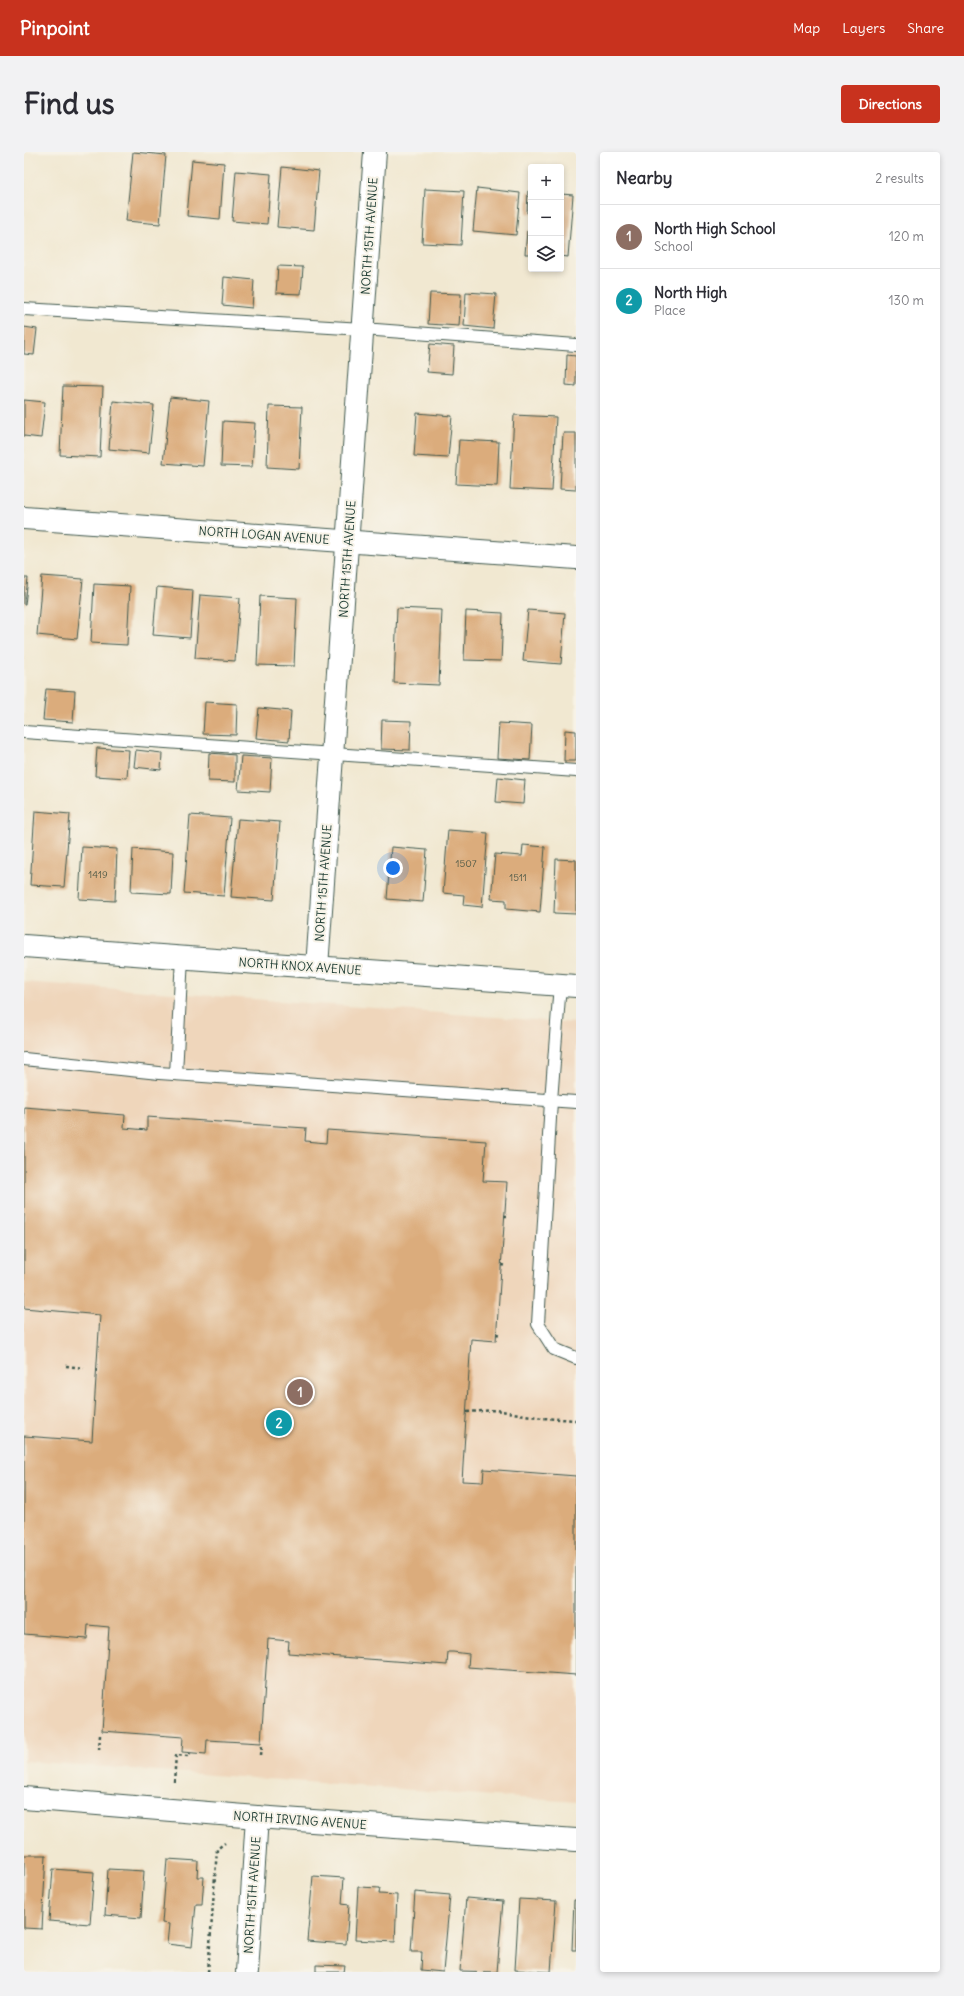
<!DOCTYPE html>
<meta charset="utf-8">
<style>
:root{--surface:#fff;--page:#f2f2f3;--text:#2b2b33;--muted:#7c7c81;--line:#e1e1e2;--accent:#c8321e}
body{margin:0;font-family:Delius,sans-serif;background:var(--page);color:var(--text)}
.controls{position:absolute;right:12px;top:12px;display:grid;overflow:hidden;border-radius:4px;box-shadow:0 2px 6px #0003}
.controls button{width:36px;height:36px;display:grid;place-items:center;padding:0;border:0;border-bottom:1px solid var(--line);background:var(--surface);color:var(--text);font:20px sans-serif}
.you{position:absolute;left:369px;top:716px;width:14px;height:14px;margin:-10px;border:3px solid #fff;border-radius:50%;background:#1a73e8;box-shadow:0 0 0 6px #1a73e833}
.badge{display:grid;place-items:center;width:26px;height:26px;border-radius:50%;background:var(--accent);color:#fff;font-size:13px;font-weight:700}
.pin{position:absolute;translate:-50% -50%;border:2px solid #fff;box-shadow:0 1px 4px #0006}
.list{margin:0;padding:0;list-style:none}
h2{display:flex;justify-content:space-between;align-items:center;height:52px;margin:0;padding:0 16px;font-size:17px}
h2 small{font-size:13px;font-weight:400;color:var(--muted)}
.list li{display:grid;grid-template-columns:26px 1fr auto;gap:12px;align-items:center;box-sizing:border-box;height:64px;padding:0 16px;border-top:1px solid var(--line)}
.list b{display:block;font-size:15px;white-space:nowrap}
.list p{margin:0;font-size:13px;white-space:nowrap;color:var(--muted)}
.list em{font-size:13px;font-style:normal;color:var(--muted)}
.icon{flex:none;width:22px;height:22px;fill:none;stroke:currentColor;stroke-width:2;stroke-linecap:round;stroke-linejoin:round}
.map{position:relative;flex:none;width:552px;height:1820px;overflow:hidden;border-radius:4px}
header{display:flex;align-items:center;gap:24px;box-sizing:border-box;height:56px;padding:0 20px;background:var(--accent);color:#fff}
header strong{font-size:19px}
nav{display:flex;gap:22px;margin-inline-start:auto;font-size:14px}
.intro{display:flex;align-items:center;justify-content:space-between;box-sizing:border-box;height:96px;padding:0 24px}
h1{margin:0;font-size:28px}
.button{padding:10px 18px;border-radius:4px;background:var(--accent);color:#fff;font-size:14px;font-weight:700}
main{display:flex;gap:24px;padding:0 24px}
aside{flex:1;background:var(--surface);border-radius:4px;box-shadow:0 2px 6px #0003}
.map>svg:first-child{display:block}
</style>
<header>
<strong>Pinpoint</strong>
<nav><a>Map</a><a>Layers</a><a>Share</a></nav>
</header>
<div class="intro"><h1>Find us</h1><a class="button">Directions</a></div>
<main>
<div class="map">
<svg width="552" height="1820" viewBox="0 0 552 1820">
<rect width="100%" height="100%" fill="#f7f3e8"/>
<filter id="ink" filterUnits="userSpaceOnUse"><feTurbulence type="fractalNoise" baseFrequency=".025" numOctaves="2"/><feDisplacementMap in="SourceGraphic" scale="8" xChannelSelector="R" yChannelSelector="G"/><feConvolveMatrix kernelMatrix="1 2 1 2 8 2 1 2 1" color-interpolation-filters="sRGB"/></filter>
<filter id="wash" filterUnits="userSpaceOnUse"><feTurbulence type="fractalNoise" baseFrequency=".012" numOctaves="4" result="noise"/><feDisplacementMap in="SourceGraphic" scale="16" xChannelSelector="R" yChannelSelector="G"/><feGaussianBlur stdDeviation="0.9" result="paint"/><feColorMatrix in="noise" values="0 0 0 0 0 0 0 0 0 0 0 0 0 0 0 0 0 1.4 0 .05"/><feComposite in="paint" operator="in"/></filter>
<g filter="url(#wash)">
<rect width="100%" height="100%" fill="#f1e8d1"/>
<path fill="#efd6bb" d="M 0,830 L 552,871 L 552,1650 L 0,1609 Z"/>
<g id="blocks">
<g fill="#dbac7b">
<path d="M 109,0 L 142,3 L 136,72 L 102,69 Z"/>
<path d="M 168,8 L 200,11 L 196,67 L 163,64 Z"/>
<path d="M 258,15 L 295,19 L 290,78 L 253,75 Z"/>
<path d="M 212,19 L 247,22 L 243,72 L 208,69 Z"/>
<path d="M 453,36 L 496,41 L 492,83 L 449,79 Z"/>
<path d="M 401,37 L 440,39 L 437,93 L 398,91 Z"/>
<path d="M 504,39 L 507,40 L 507,62 L 503,61 Z"/>
<path d="M 537,42 L 549,43 L 544,105 L 537,104 Z"/>
<path d="M 503,79 L 507,80 L 507,102 L 501,102 Z"/>
<path d="M 254,114 L 279,115 L 277,142 L 252,141 Z"/>
<path d="M 200,125 L 230,128 L 228,156 L 198,153 Z"/>
<path d="M 442,140 L 472,142 L 469,177 L 440,174 Z"/>
<path d="M 406,141 L 437,142 L 435,174 L 404,172 Z"/>
<path d="M 0,175 L 13,177 L 10,203 L 0,202 Z"/>
<path d="M 406,192 L 430,194 L 428,222 L 403,220 Z"/>
<path d="M 543,203 L 552,204 L 552,234 L 542,233 Z"/>
<path d="M 39,234 L 79,235 L 76,305 L 36,303 Z"/>
<path d="M 146,245 L 185,249 L 179,314 L 139,311 Z"/>
<path d="M 0,248 L 21,250 L 17,286 L 0,284 Z"/>
<path d="M 89,249 L 130,253 L 125,301 L 85,297 Z"/>
<path d="M 245,254 L 278,255 L 275,317 L 243,315 Z"/>
<path d="M 393,261 L 428,264 L 424,306 L 390,304 Z"/>
<path d="M 490,263 L 532,265 L 528,339 L 486,337 Z"/>
<path d="M 199,269 L 231,271 L 228,315 L 197,314 Z"/>
<path d="M 539,281 L 552,281 L 552,338 L 536,337 Z"/>
<path d="M 435,288 L 475,290 L 473,334 L 432,332 Z"/>
<path d="M 18,424 L 59,427 L 53,487 L 13,483 Z"/>
<path d="M 0,426 L 4,426 L 1,453 L 0,453 Z"/>
<path d="M 70,432 L 106,434 L 103,493 L 67,491 Z"/>
<path d="M 133,435 L 169,438 L 166,486 L 129,483 Z"/>
<path d="M 176,443 L 216,446 L 211,509 L 171,506 Z"/>
<path d="M 236,444 L 273,446 L 270,514 L 233,513 Z"/>
<path d="M 373,456 L 418,458 L 415,533 L 370,531 Z"/>
<path d="M 504,458 L 541,461 L 537,512 L 499,509 Z"/>
<path d="M 442,459 L 479,461 L 477,509 L 440,508 Z"/>
<path d="M 22,537 L 51,539 L 49,570 L 19,568 Z"/>
<path d="M 181,550 L 213,552 L 212,583 L 179,582 Z"/>
<path d="M 235,556 L 267,559 L 265,589 L 232,586 Z"/>
<path d="M 358,568 L 387,569 L 386,598 L 357,597 Z"/>
<path d="M 475,571 L 508,573 L 506,608 L 473,606 Z"/>
<path d="M 541,578 L 552,579 L 552,609 L 540,609 Z"/>
<path d="M 73,596 L 105,598 L 103,626 L 71,624 Z"/>
<path d="M 112,598 L 138,601 L 137,618 L 110,615 Z"/>
<path d="M 185,601 L 211,603 L 211,630 L 184,629 Z"/>
<path d="M 217,604 L 248,606 L 246,640 L 214,638 Z"/>
<path d="M 474,625 L 501,628 L 499,652 L 472,650 Z"/>
<path d="M 11,659 L 46,662 L 40,735 L 6,733 Z"/>
<path d="M 166,663 L 206,666 L 200,744 L 160,741 Z"/>
<path d="M 214,667 L 256,670 L 250,748 L 207,745 Z"/>
<path d="M 424,678 L 464,681 L 458,755 L 439,753 L 440,743 L 419,741 Z"/>
<path d="M 499,693 L 521,695 L 516,760 L 482,757 L 482,748 L 467,747 L 471,702 L 498,704 Z"/>
<path d="M 58,695 L 93,697 L 91,749 L 55,747 Z"/>
<path d="M 367,695 L 403,698 L 399,750 L 363,747 Z"/>
<path d="M 109,697 L 149,700 L 147,742 L 107,740 Z"/>
<path d="M 532,707 L 552,708 L 552,762 L 530,761 Z"/>
<path d="M 0,955 L 101,963 L 100,976 L 123,978 L 123,965 L 282,976 L 281,989 L 302,991 L 303,978 L 462,989 L 459,1029 L 483,1030 L 472,1189 L 447,1187 L 438,1329 L 459,1330 L 460,1317 L 552,1324 L 552,1523 L 444,1515 L 445,1502 L 429,1500 L 424,1500 L 423,1513 L 264,1501 L 265,1489 L 244,1487 L 237,1591 L 183,1588 L 182,1602 L 158,1600 L 159,1585 L 78,1579 L 85,1475 L 64,1473 L 63,1487 L 0,1482 L 0,1284 L 68,1289 L 76,1163 L 0,1156 Z"/>
<path d="M 0,1703 L 22,1703 L 18,1777 L 0,1776 Z"/>
<path d="M 143,1707 L 174,1709 L 173,1725 L 180,1725 L 178,1752 L 172,1752 L 168,1795 L 143,1792 L 145,1772 L 138,1771 Z"/>
<path d="M 29,1717 L 70,1720 L 66,1772 L 25,1769 Z"/>
<path d="M 84,1717 L 120,1719 L 117,1766 L 81,1763 Z"/>
<path d="M 289,1724 L 320,1726 L 318,1752 L 325,1753 L 322,1792 L 283,1789 Z"/>
<path d="M 334,1735 L 356,1736 L 355,1742 L 373,1743 L 371,1790 L 331,1788 Z"/>
<path d="M 391,1740 L 426,1743 L 419,1820 L 397,1818 L 398,1800 L 387,1800 Z"/>
<path d="M 442,1746 L 479,1749 L 473,1820 L 436,1819 Z"/>
<path d="M 495,1747 L 532,1749 L 527,1820 L 491,1818 Z"/>
<path d="M 550,1748 L 552,1748 L 552,1798 L 548,1798 Z"/>
<path d="M 292,1813 L 321,1814 L 320,1820 L 292,1820 Z"/>
</g>
</g>
</g>
<g filter="url(#ink)">
<use href="#blocks" fill-opacity="0" stroke="#3e574c" stroke-width="1"/>
<g fill="none" stroke-linecap="round" stroke-linejoin="round">
<g stroke="#3e574c" stroke-width="14">
<g id="service">
<path d="M 0,157 L 339,177 L 552,193"/>
<path d="M 0,580 L 552,619"/>
<path d="M 536,832 L 527,949 L 514,1172 L 530,1197 L 552,1206"/>
<path d="M 0,907 L 135,921 L 552,950"/>
<path d="M 152,922 L 158,805"/>
</g>
</g>
<g stroke="#3e574c" stroke-width="24">
<g id="minor">
<path d="M 0,366 L 552,406"/>
<path d="M 0,794 L 552,834"/>
<path d="M 293,815 L 351,0"/>
<path d="M 0,1646 L 233,1665 L 552,1688"/>
<path d="M 223,1820 L 233,1665"/>
</g>
</g>
<g stroke="#3e574c" stroke-width="2.5" stroke-dasharray="3 3" stroke-linecap="butt">
<path d="M 480,1064 L 485,1064"/>
<path d="M 477,1113 L 482,1114"/>
<path d="M 472,1182 L 477,1183"/>
<path d="M 42,1214 L 60,1216"/>
<path d="M 443,1260 L 472,1258 L 518,1266 L 552,1268"/>
<path d="M 75,1598 L 76,1583"/>
<path d="M 237,1603 L 238,1593"/>
<path d="M 150,1630 L 152,1603 L 165,1604 L 166,1601"/>
<path d="M 184,1820 L 193,1697 L 201,1691"/>
</g>
<use href="#service" stroke="#fff" stroke-width="12"/>
<use href="#minor" stroke="#fff" stroke-width="22"/>
</g>
</g>
<g text-anchor="middle" dominant-baseline="central" stroke-width="4" stroke-linejoin="round" paint-order="stroke">
<g font-size="10" fill="#4e5946">
<text x="442" y="711">1507</text>
<text x="74" y="722">1419</text>
<text x="494" y="725">1511</text>
</g>
<g font-size="12" fill="#1f3d34" stroke="#f7f3e8">
<text transform="translate(345 84) rotate(-86)">NORTH 15TH AVENUE</text>
<text transform="translate(240 383) rotate(4)">NORTH LOGAN AVENUE</text>
<text transform="translate(323 407) rotate(-86)">NORTH 15TH AVENUE</text>
<text transform="translate(299 731) rotate(-86)">NORTH 15TH AVENUE</text>
<text transform="translate(276 814) rotate(4)">NORTH KNOX AVENUE</text>
<text transform="translate(276 1668) rotate(4)">NORTH IRVING AVENUE</text>
<text transform="translate(228 1743) rotate(-86)">NORTH 15TH AVENUE</text>
</g>
</g>
</svg>
<div class="controls">
<button>+</button>
<button>−</button>
<button><svg class="icon" aria-label="layers" viewBox="0 0 24 24"><path d="M12 4l9 5-9 5-9-5zM3 14l9 5 9-5"/></svg></button>
</div>
<div class="you"></div>
<div class="pin badge" style="left:276px;top:1240px;background:#8d6e63">1</div>
<div class="pin badge" style="left:255px;top:1271px;background:#0f9aa8">2</div>
</div>
<aside>
<h2>Nearby<small>2 results</small></h2>
<ul class="list">
<li><span class="badge" style="background:#8d6e63">1</span><div><b>North High School</b><p>School</p></div><em>120 m</em></li>
<li><span class="badge" style="background:#0f9aa8">2</span><div><b>North High</b><p>Place</p></div><em>130 m</em></li>
</ul>
</aside>
</main>
